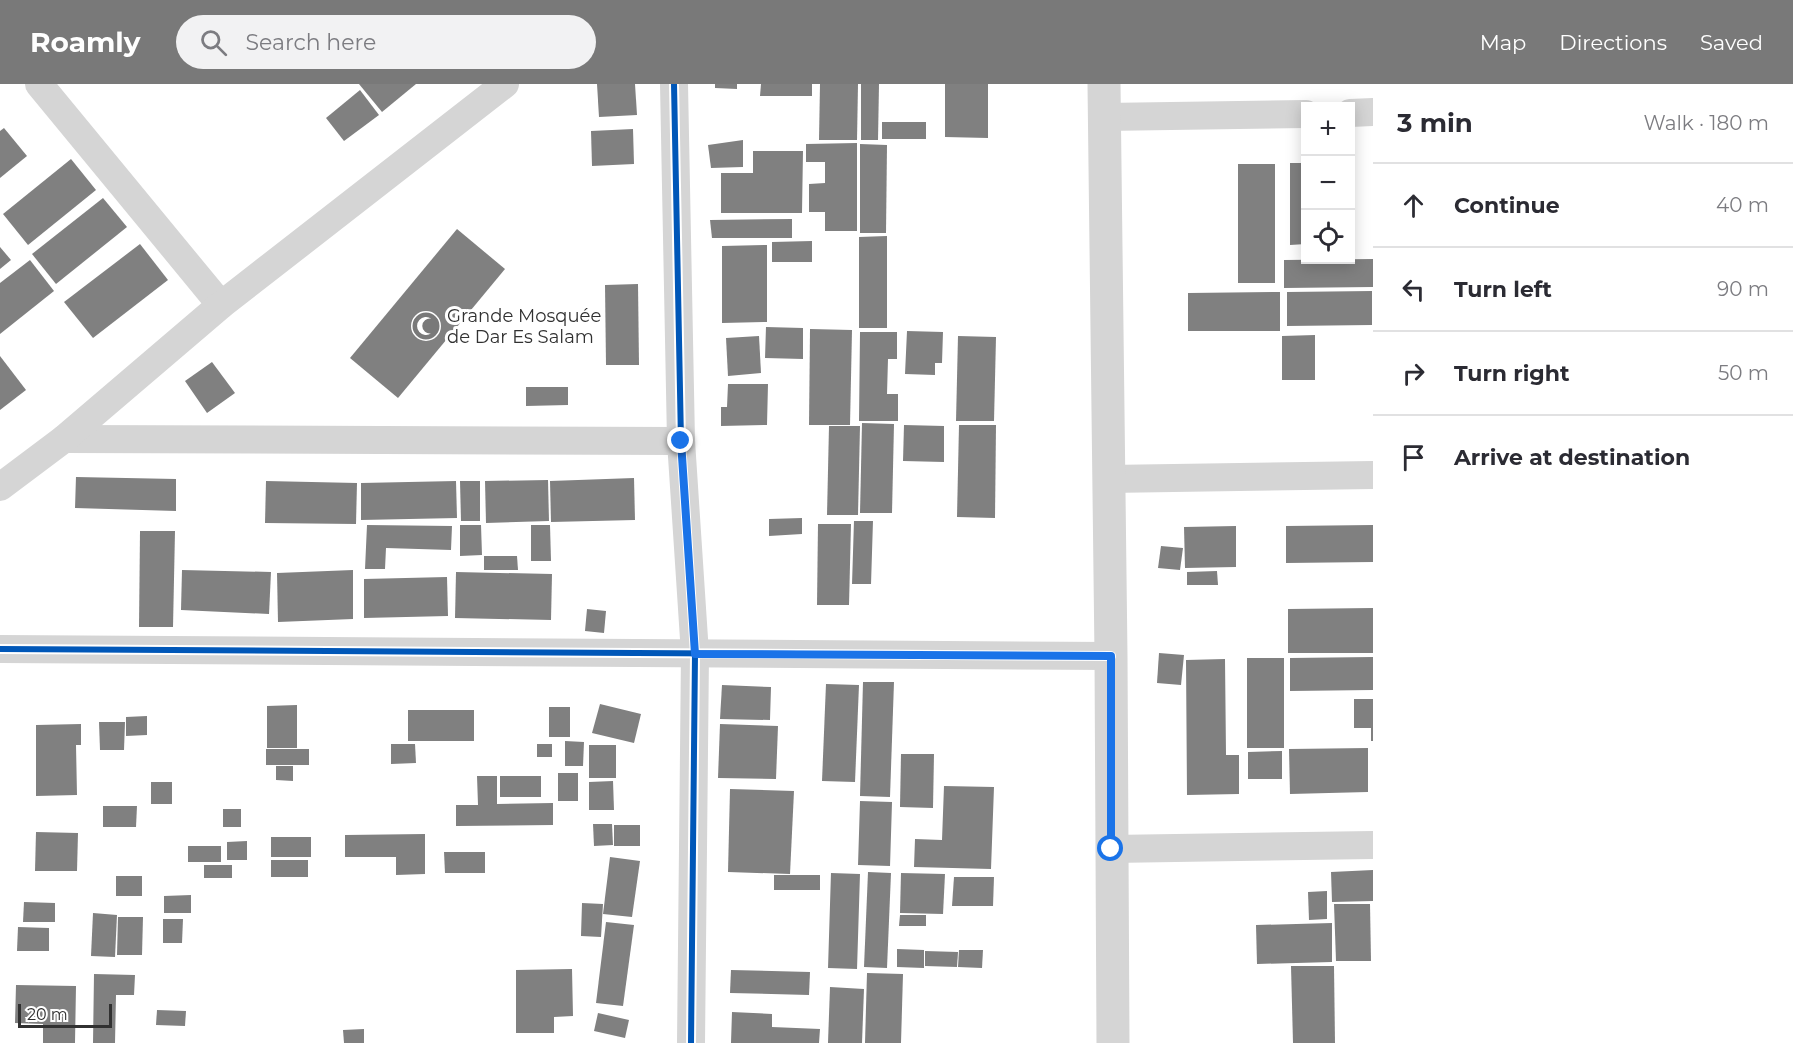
<!DOCTYPE html>
<meta charset="utf-8">
<style>
:root{--surface:#fff;--page:#f2f2f3;--text:#2b2b33;--muted:#7c7c81;--line:#e1e1e2;--accent:#797979}
body{margin:0;font-family:Montserrat,sans-serif;background:var(--page);color:var(--text)}
.controls{position:absolute;right:18px;top:18px;display:grid;overflow:hidden;border-radius:0px;box-shadow:0 3px 15px #0003}
.controls button{width:54px;height:54px;display:grid;place-items:center;padding:0;border:0;border-bottom:2px solid var(--line);background:var(--surface);color:var(--text);font:30px sans-serif}
.scale{position:absolute;left:18px;bottom:15px;width:94px;box-sizing:border-box;padding-left:6px;border:3px solid #313131;border-top:0;font-size:16px;line-height:21px;white-space:nowrap;color:#313131;-webkit-text-stroke:4px #fff;paint-order:stroke}
.stop{position:absolute;width:18px;height:18px;margin:-14px;border:4px solid #1a73e8;border-radius:50%;background:#fff}
.stop.end{background:#1a73e8;border-color:#fff;box-shadow:0 2px 6px #0008}
.list{margin:0;padding:0;list-style:none}
h2{display:flex;justify-content:space-between;align-items:center;height:78px;margin:0;padding:0 24px;font-size:26px}
h2 small{font-size:20px;font-weight:400;color:var(--muted)}
.list li{display:grid;grid-template-columns:39px 1fr auto;gap:18px;align-items:center;box-sizing:border-box;height:84px;padding:0 24px;border-top:2px solid var(--line)}
.list b{display:block;font-size:22px;white-space:nowrap}
.list em{font-size:20px;font-style:normal;color:var(--muted)}
.icon{flex:none;width:33px;height:33px;fill:none;stroke:currentColor;stroke-width:2;stroke-linecap:round;stroke-linejoin:round}
.map{position:relative;flex:none;width:1373px;height:959px;overflow:hidden}
header{display:flex;align-items:center;gap:36px;box-sizing:border-box;height:84px;padding:0 30px;background:var(--accent);color:#fff}
header strong{font-size:28px}
nav{display:flex;gap:33px;margin-inline-start:auto;font-size:21px}
.search{width:420px;height:54px;background:var(--page);display:flex;align-items:center;gap:15px;box-sizing:border-box;padding:0 21px;border-radius:33px;color:var(--muted);font-size:22px}
main{display:flex}
aside{flex:1;background:var(--surface)}
.map>svg:first-child{display:block}
</style>
<header>
<strong>Roamly</strong>
<div class="search"><svg class="icon" aria-label="search" viewBox="0 0 24 24"><circle cx="10" cy="10" r="6"/><path d="M15 15l6 6"/></svg>Search here</div>
<nav><a>Map</a><a>Directions</a><a>Saved</a></nav>
</header>
<main>
<div class="map">
<svg width="1373" height="959" viewBox="0 0 1373 959">
<rect width="100%" height="100%" fill="#fff"/>
<g fill="#808080">
<path d="M 359,0 L 416,0 L 382,28 Z"/>
<path d="M 597,0 L 635,0 L 637,31 L 599,33 Z"/>
<path d="M 715,0 L 737,0 L 737,5 L 715,4 Z"/>
<path d="M 761,0 L 812,0 L 812,12 L 760,12 Z"/>
<path d="M 820,0 L 858,0 L 857,56 L 819,56 Z"/>
<path d="M 861,0 L 879,0 L 878,56 L 861,56 Z"/>
<path d="M 945,0 L 988,0 L 988,54 L 945,53 Z"/>
<path d="M 360,6 L 379,31 L 344,57 L 326,34 Z"/>
<rect x="882" y="38" width="44" height="17"/>
<path d="M 4,44 L 27,72 L 0,94 L 0,47 Z"/>
<path d="M 633,45 L 634,80 L 592,82 L 591,47 Z"/>
<path d="M 743,56 L 743,83 L 711,84 L 708,61 Z"/>
<path d="M 857,59 L 857,147 L 825,147 L 825,128 L 809,128 L 809,100 L 825,99 L 825,78 L 806,78 L 806,60 Z"/>
<path d="M 860,60 L 887,61 L 886,149 L 860,149 Z"/>
<path d="M 753,67 L 803,67 L 802,129 L 721,129 L 721,89 L 753,89 Z"/>
<path d="M 71,75 L 96,106 L 28,161 L 3,130 Z"/>
<path d="M 1290,79 L 1306,79 L 1306,160 L 1290,161 Z"/>
<rect x="1238" y="80" width="37" height="119"/>
<path d="M 103,114 L 127,143 L 56,200 L 32,170 Z"/>
<path d="M 792,135 L 792,154 L 712,154 L 710,136 Z"/>
<path d="M 457,145 L 505,185 L 398,314 L 350,274 Z"/>
<path d="M 887,152 L 887,244 L 859,244 L 859,153 Z"/>
<path d="M 812,157 L 812,178 L 772,178 L 772,158 Z"/>
<path d="M 140,160 L 168,196 L 93,254 L 64,218 Z"/>
<path d="M 767,161 L 767,238 L 722,239 L 722,162 Z"/>
<path d="M 0,163 L 11,176 L 0,185 Z"/>
<path d="M 1373,175 L 1373,203 L 1284,204 L 1284,176 Z"/>
<path d="M 30,176 L 54,207 L 0,250 L 0,199 Z"/>
<path d="M 638,200 L 639,281 L 606,281 L 605,201 Z"/>
<path d="M 1372,207 L 1372,241 L 1287,242 L 1287,208 Z"/>
<path d="M 1280,208 L 1280,247 L 1188,247 L 1188,209 Z"/>
<path d="M 766,243 L 803,244 L 803,275 L 765,274 Z"/>
<path d="M 810,245 L 852,246 L 850,341 L 809,341 Z"/>
<path d="M 907,247 L 943,248 L 942,279 L 935,279 L 935,291 L 905,290 Z"/>
<path d="M 860,248 L 897,248 L 897,275 L 888,275 L 887,310 L 898,310 L 898,337 L 859,337 Z"/>
<path d="M 1315,251 L 1315,296 L 1282,296 L 1282,252 Z"/>
<path d="M 759,252 L 761,289 L 728,292 L 726,254 Z"/>
<path d="M 958,252 L 996,253 L 994,337 L 956,337 Z"/>
<path d="M 0,272 L 26,306 L 0,326 Z"/>
<path d="M 212,278 L 235,309 L 207,329 L 185,297 Z"/>
<path d="M 728,300 L 768,300 L 767,341 L 721,342 L 721,323 L 727,323 Z"/>
<path d="M 526,303 L 568,303 L 568,321 L 526,322 Z"/>
<path d="M 862,339 L 894,340 L 892,429 L 860,429 Z"/>
<path d="M 904,341 L 944,342 L 944,378 L 903,377 Z"/>
<path d="M 959,341 L 996,341 L 995,434 L 957,433 Z"/>
<path d="M 829,342 L 860,342 L 858,431 L 827,431 Z"/>
<path d="M 76,393 L 176,395 L 176,427 L 75,424 Z"/>
<path d="M 634,394 L 635,436 L 551,438 L 550,397 Z"/>
<path d="M 548,396 L 549,437 L 486,439 L 485,397 Z"/>
<path d="M 266,397 L 357,399 L 356,440 L 265,439 Z"/>
<path d="M 456,397 L 457,434 L 361,436 L 361,399 Z"/>
<path d="M 460,397 L 480,397 L 480,437 L 461,437 Z"/>
<path d="M 802,434 L 802,450 L 769,452 L 769,435 Z"/>
<path d="M 854,437 L 873,437 L 871,500 L 852,500 Z"/>
<path d="M 818,440 L 851,440 L 849,521 L 817,521 Z"/>
<path d="M 367,441 L 452,442 L 451,466 L 386,464 L 385,485 L 365,485 Z"/>
<path d="M 460,441 L 481,441 L 482,471 L 460,472 Z"/>
<path d="M 531,441 L 550,441 L 551,477 L 531,477 Z"/>
<path d="M 1373,441 L 1373,478 L 1286,479 L 1286,442 Z"/>
<path d="M 1236,442 L 1236,483 L 1185,484 L 1184,443 Z"/>
<path d="M 140,447 L 175,447 L 173,543 L 139,543 Z"/>
<path d="M 1161,462 L 1183,464 L 1180,486 L 1158,484 Z"/>
<path d="M 484,472 L 517,472 L 518,486 L 484,486 Z"/>
<path d="M 182,486 L 271,488 L 269,530 L 181,526 Z"/>
<path d="M 353,486 L 353,535 L 278,538 L 277,489 Z"/>
<path d="M 1217,487 L 1218,501 L 1187,501 L 1187,488 Z"/>
<path d="M 456,488 L 552,490 L 551,536 L 455,534 Z"/>
<path d="M 447,493 L 448,532 L 364,534 L 364,495 Z"/>
<path d="M 1373,524 L 1373,569 L 1288,569 L 1288,525 Z"/>
<path d="M 587,525 L 606,527 L 604,549 L 585,547 Z"/>
<path d="M 1159,569 L 1184,571 L 1181,601 L 1157,599 Z"/>
<path d="M 1373,573 L 1373,606 L 1290,607 L 1290,574 Z"/>
<rect x="1247" y="574" width="37" height="90"/>
<path d="M 1225,575 L 1226,671 L 1239,671 L 1239,710 L 1187,711 L 1186,576 Z"/>
<path d="M 863,598 L 894,598 L 890,713 L 860,712 Z"/>
<path d="M 826,600 L 859,601 L 855,698 L 822,697 Z"/>
<path d="M 722,601 L 771,603 L 770,636 L 720,635 Z"/>
<path d="M 1354,615 L 1373,615 L 1373,657 L 1371,657 L 1371,644 L 1354,644 Z"/>
<path d="M 600,620 L 641,630 L 634,659 L 592,649 Z"/>
<path d="M 297,621 L 297,664 L 267,664 L 267,622 Z"/>
<rect x="549" y="623" width="21" height="30"/>
<rect x="408" y="626" width="66" height="31"/>
<path d="M 147,632 L 147,651 L 126,652 L 126,633 Z"/>
<path d="M 99,638 L 125,638 L 124,666 L 100,666 Z"/>
<path d="M 81,640 L 81,661 L 76,661 L 77,711 L 36,712 L 36,641 Z"/>
<path d="M 720,640 L 778,642 L 776,695 L 718,694 Z"/>
<path d="M 565,657 L 584,658 L 583,682 L 565,682 Z"/>
<path d="M 391,660 L 415,660 L 416,679 L 391,680 Z"/>
<rect x="537" y="660" width="15" height="13"/>
<rect x="589" y="661" width="27" height="33"/>
<path d="M 1368,664 L 1368,708 L 1290,710 L 1289,665 Z"/>
<rect x="266" y="665" width="43" height="16"/>
<path d="M 1282,667 L 1282,695 L 1248,695 L 1248,668 Z"/>
<path d="M 901,670 L 934,670 L 933,724 L 900,723 Z"/>
<path d="M 276,682 L 293,682 L 293,697 L 276,696 Z"/>
<rect x="558" y="689" width="20" height="28"/>
<path d="M 477,692 L 497,692 L 497,720 L 553,719 L 553,741 L 456,742 L 456,721 L 478,721 Z"/>
<rect x="500" y="692" width="41" height="21"/>
<path d="M 613,697 L 614,726 L 589,726 L 589,698 Z"/>
<rect x="151" y="698" width="21" height="22"/>
<path d="M 944,702 L 994,703 L 991,785 L 914,783 L 915,755 L 942,756 Z"/>
<path d="M 730,705 L 794,707 L 790,790 L 728,788 Z"/>
<path d="M 860,717 L 892,718 L 890,782 L 858,781 Z"/>
<path d="M 103,722 L 137,722 L 136,743 L 103,743 Z"/>
<rect x="223" y="725" width="18" height="18"/>
<path d="M 593,740 L 612,740 L 613,761 L 594,762 Z"/>
<rect x="614" y="741" width="26" height="21"/>
<path d="M 36,748 L 78,749 L 77,787 L 35,787 Z"/>
<path d="M 425,750 L 425,790 L 396,791 L 396,773 L 345,773 L 345,751 Z"/>
<rect x="271" y="753" width="40" height="20"/>
<path d="M 247,757 L 247,776 L 227,776 L 227,758 Z"/>
<rect x="188" y="762" width="33" height="16"/>
<path d="M 444,768 L 485,768 L 485,789 L 445,789 Z"/>
<path d="M 610,773 L 640,777 L 632,833 L 603,830 Z"/>
<rect x="271" y="776" width="37" height="17"/>
<rect x="204" y="781" width="28" height="13"/>
<path d="M 1373,786 L 1373,817 L 1332,818 L 1331,788 Z"/>
<path d="M 868,788 L 891,789 L 887,884 L 864,883 Z"/>
<path d="M 831,789 L 860,790 L 857,885 L 828,884 Z"/>
<path d="M 901,789 L 945,790 L 943,830 L 900,829 Z"/>
<rect x="774" y="791" width="46" height="15"/>
<rect x="116" y="792" width="26" height="20"/>
<path d="M 954,793 L 994,793 L 993,822 L 952,822 Z"/>
<path d="M 1327,807 L 1327,835 L 1309,836 L 1308,808 Z"/>
<path d="M 191,811 L 191,829 L 164,829 L 164,812 Z"/>
<path d="M 24,818 L 55,819 L 55,838 L 23,838 Z"/>
<path d="M 582,819 L 603,820 L 601,853 L 581,852 Z"/>
<path d="M 1334,820 L 1370,820 L 1371,877 L 1336,877 Z"/>
<path d="M 93,829 L 117,831 L 115,873 L 91,872 Z"/>
<path d="M 900,831 L 926,831 L 926,842 L 899,842 Z"/>
<path d="M 118,833 L 143,833 L 142,871 L 117,871 Z"/>
<path d="M 163,835 L 183,835 L 182,859 L 163,859 Z"/>
<path d="M 606,838 L 634,841 L 623,922 L 596,919 Z"/>
<path d="M 1332,839 L 1332,878 L 1257,880 L 1256,841 Z"/>
<path d="M 18,843 L 49,844 L 49,867 L 17,867 Z"/>
<path d="M 897,865 L 924,866 L 924,884 L 897,883 Z"/>
<path d="M 959,866 L 983,866 L 982,884 L 958,883 Z"/>
<path d="M 925,867 L 958,868 L 957,883 L 925,882 Z"/>
<path d="M 1291,882 L 1334,882 L 1335,959 L 1293,959 Z"/>
<path d="M 572,885 L 573,932 L 554,933 L 554,949 L 516,949 L 516,886 Z"/>
<path d="M 731,886 L 810,888 L 809,911 L 730,909 Z"/>
<path d="M 867,889 L 903,890 L 901,959 L 865,959 Z"/>
<path d="M 94,890 L 135,891 L 134,911 L 116,911 L 115,959 L 93,959 Z"/>
<path d="M 16,901 L 76,902 L 75,959 L 43,959 L 43,940 L 15,939 Z"/>
<path d="M 830,903 L 864,905 L 862,959 L 828,959 Z"/>
<path d="M 157,926 L 186,927 L 185,942 L 156,941 Z"/>
<path d="M 732,928 L 772,930 L 772,943 L 820,945 L 819,959 L 731,959 Z"/>
<path d="M 598,929 L 629,936 L 625,954 L 594,947 Z"/>
<path d="M 364,945 L 364,959 L 344,959 L 343,946 Z"/>
</g>
<g fill="none" stroke-linecap="round" stroke-linejoin="round">
<g stroke="#d5d5d5" stroke-width="28">
<path d="M 39,0 L 221,221"/>
<path d="M 674,0 L 681,357 L 695,570 L 691,959"/>
<path d="M 1350,29 L 1373,28"/>
<path d="M 1104,33 L 1306,30"/>
<path d="M 64,355 L 681,357"/>
<path d="M 1108,395 L 1373,391"/>
<path d="M 0,403 L 64,355 L 221,221 L 505,0"/>
<path d="M 0,565 L 1111,572"/>
<path d="M 1111,765 L 1373,761"/>
</g>
<path stroke="#d5d5d5" stroke-width="33" d="M 1104,0 L 1111,572 L 1113,959"/>
<g stroke="#fff" stroke-width="10">
<g id="cycleway">
<path d="M 674,0 L 681,357 L 695,570 L 691,959"/>
<path d="M 0,565 L 1111,572"/>
</g>
</g>
<use href="#cycleway" stroke="#0057b8" stroke-width="6"/>
</g>
<g fill="none" stroke-linecap="round" stroke-linejoin="round">
<path stroke="#1a73e8" stroke-width="8" d="M 681,357 L 695,570 L 1111,572 L 1111,765"/>
</g>
<defs>
<g id="mosque-disc" transform="scale(1.5)"><circle r="9.5" fill="#797979" stroke="#fff"/><path d="M3.5-4.9A6 6 0 1 0 3.5 4.9A5 5 0 1 1 3.5-4.9Z" fill="#fff"/></g>
</defs>
<g fill-rule="evenodd">
<use href="#mosque-disc" x="426" y="242"/>
</g>
<g text-anchor="middle" dominant-baseline="central" stroke-width="6" stroke-linejoin="round" paint-order="stroke">
<g font-size="18" fill="#313131" stroke="#fff" text-anchor="start">
<text x="447" y="232">Grande Mosquée<tspan x="447" dy="21">de Dar Es Salam</tspan></text>
</g>
</g>
</svg>
<div class="controls">
<button>+</button>
<button>−</button>
<button><svg class="icon" aria-label="locate" viewBox="0 0 24 24"><circle cx="12" cy="12" r="6"/><path d="M12 2v4M12 18v4M2 12h4M18 12h4"/></svg></button>
</div>
<div class="scale">20 m</div>
<div class="stop" style="left:1111px;top:765px"></div>
<div class="stop end" style="left:681px;top:357px"></div>
</div>
<aside>
<h2>3 min<small>Walk · 180 m</small></h2>
<ul class="list">
<li><svg class="icon" aria-label="ahead" viewBox="0 0 24 24"><path d="M12 20V5M6 11l6-6 6 6"/></svg><div><b>Continue</b></div><em>40 m</em></li>
<li><svg class="icon" aria-label="left" viewBox="0 0 24 24"><path d="M17 20v-9H6M10 6l-5 5 5 5"/></svg><div><b>Turn left</b></div><em>90 m</em></li>
<li><svg class="icon" aria-label="right" viewBox="0 0 24 24"><path d="M7 20v-9h11M14 6l5 5-5 5"/></svg><div><b>Turn right</b></div><em>50 m</em></li>
<li><svg class="icon" aria-label="arrive" viewBox="0 0 24 24"><path d="M6 21V4h12l-3 4 3 4H6"/></svg><div><b>Arrive at destination</b></div></li>
</ul>
</aside>
</main>
